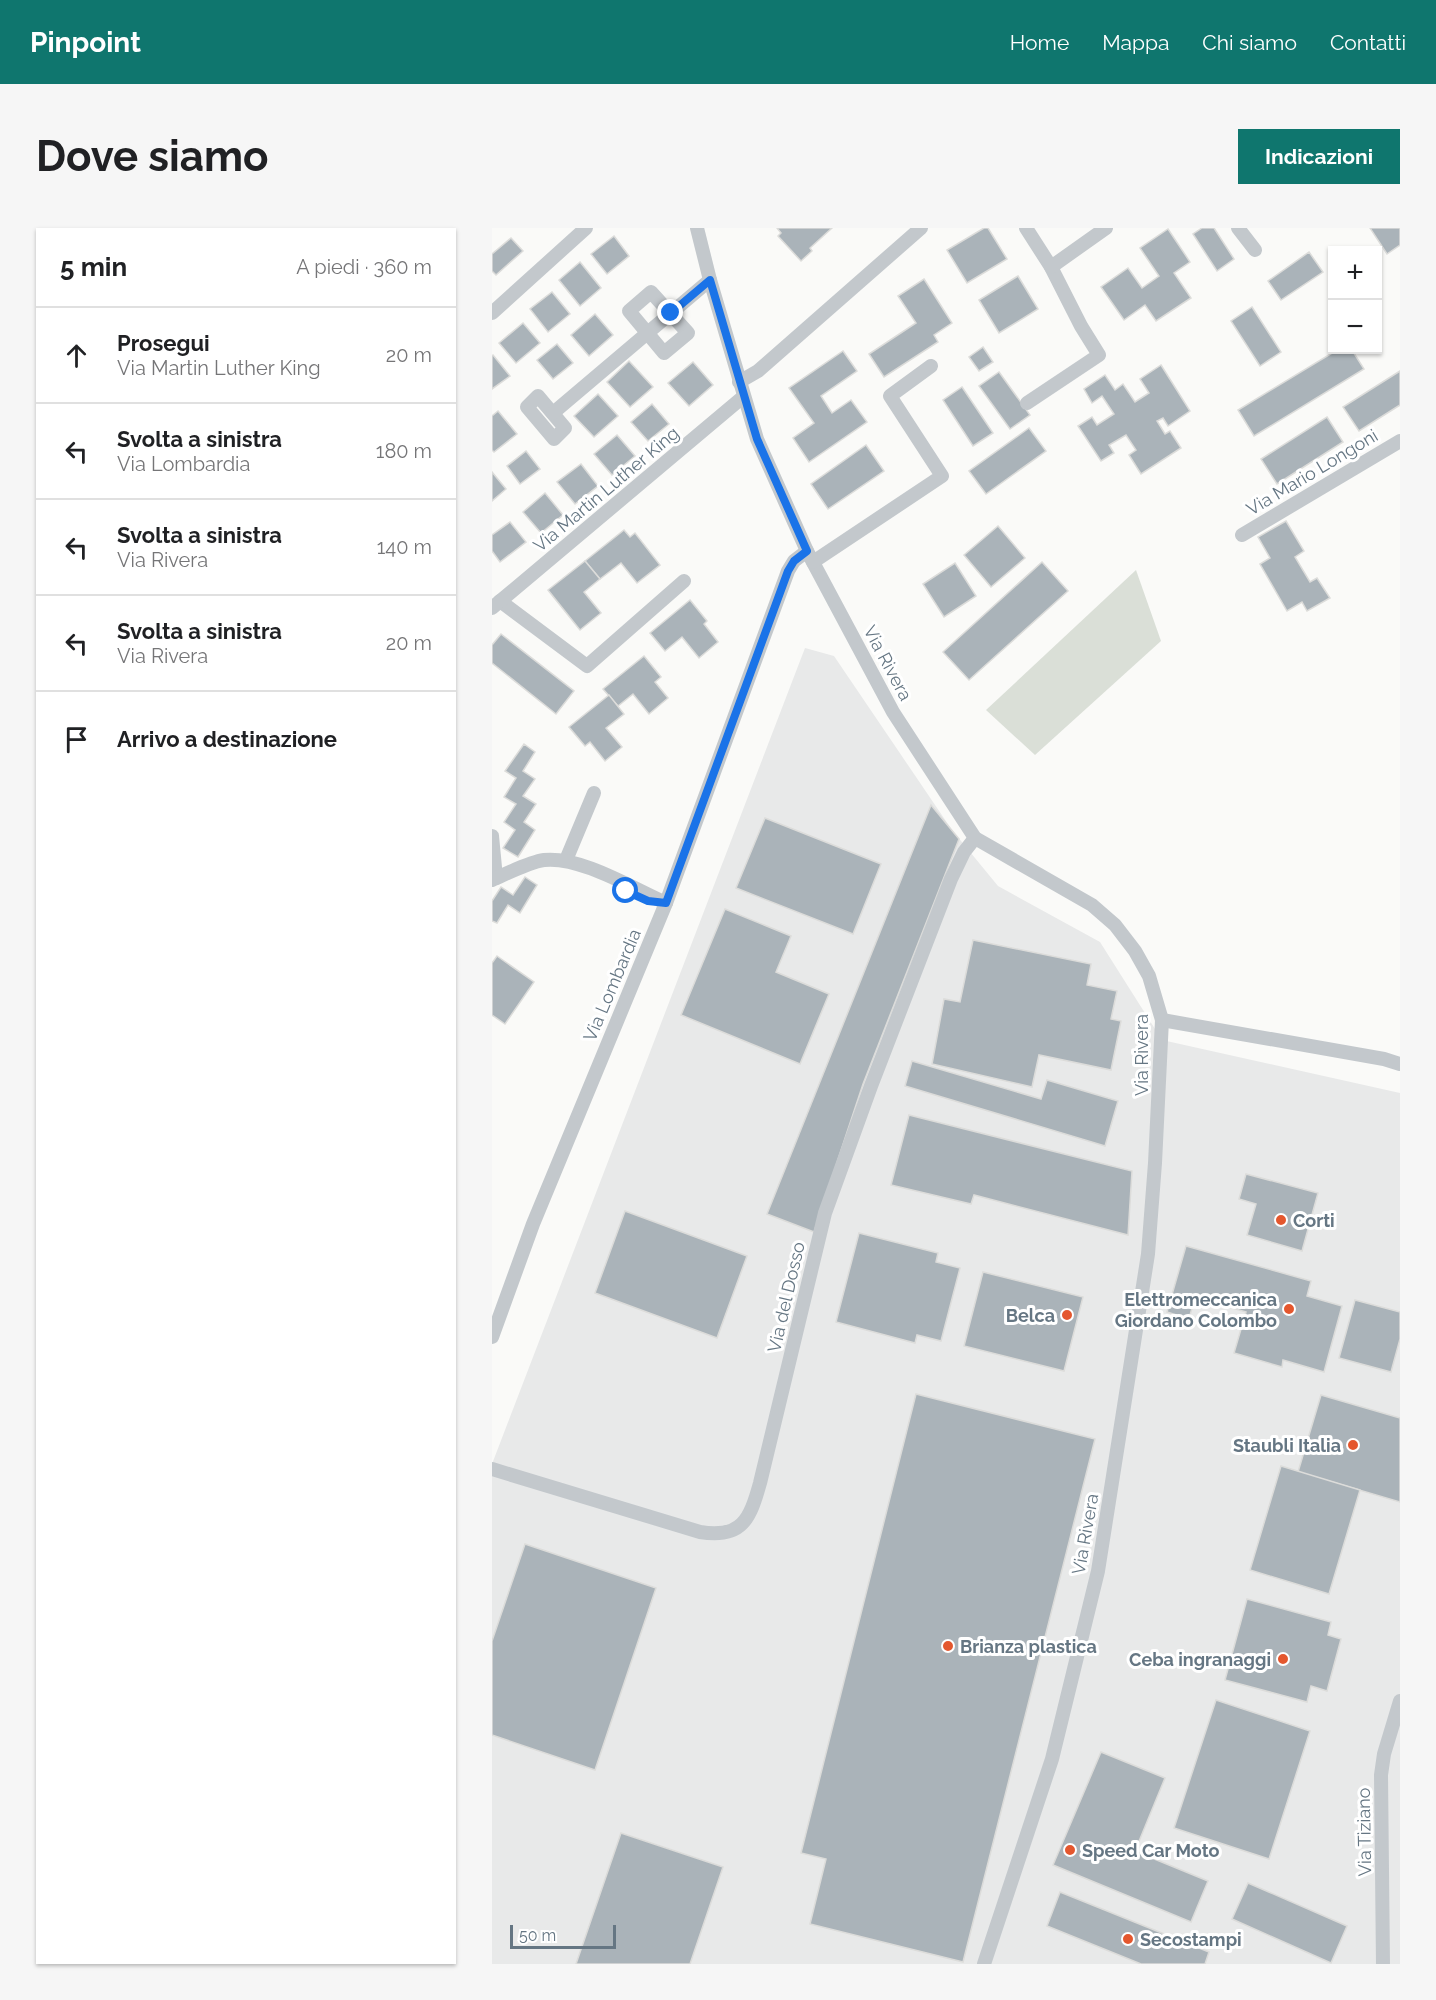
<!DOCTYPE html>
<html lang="it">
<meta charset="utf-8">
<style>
:root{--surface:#fff;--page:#f6f6f6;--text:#202124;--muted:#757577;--line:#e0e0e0;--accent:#0f766e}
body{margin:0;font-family:Raleway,sans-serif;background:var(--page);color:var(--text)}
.controls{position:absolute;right:18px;top:18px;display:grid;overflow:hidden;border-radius:0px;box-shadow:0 2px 4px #0004}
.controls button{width:54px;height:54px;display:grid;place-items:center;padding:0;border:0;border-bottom:2px solid var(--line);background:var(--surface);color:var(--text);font:30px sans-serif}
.scale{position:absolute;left:18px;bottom:15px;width:106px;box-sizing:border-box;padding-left:6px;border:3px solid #657683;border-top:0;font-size:16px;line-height:21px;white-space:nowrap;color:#657683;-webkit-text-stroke:4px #fff;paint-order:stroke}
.stop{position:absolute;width:18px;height:18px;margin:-14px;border:4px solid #1a73e8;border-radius:50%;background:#fff}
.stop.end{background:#1a73e8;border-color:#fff;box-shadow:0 2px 6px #0008}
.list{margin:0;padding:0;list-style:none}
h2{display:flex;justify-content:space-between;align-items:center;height:78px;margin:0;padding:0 24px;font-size:26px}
h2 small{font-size:20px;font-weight:400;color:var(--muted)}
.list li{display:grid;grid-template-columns:39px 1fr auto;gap:18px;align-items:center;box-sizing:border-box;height:96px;padding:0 24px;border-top:2px solid var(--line)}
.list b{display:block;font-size:22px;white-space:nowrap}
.list p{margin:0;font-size:20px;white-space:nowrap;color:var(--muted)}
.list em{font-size:20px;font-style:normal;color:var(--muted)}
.icon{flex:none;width:33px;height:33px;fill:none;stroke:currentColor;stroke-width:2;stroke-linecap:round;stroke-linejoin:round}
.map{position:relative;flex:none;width:908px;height:1736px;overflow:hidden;border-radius:0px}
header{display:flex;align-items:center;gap:36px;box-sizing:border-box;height:84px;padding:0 30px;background:var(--accent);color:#fff}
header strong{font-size:28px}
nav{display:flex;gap:33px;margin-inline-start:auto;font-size:21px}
.intro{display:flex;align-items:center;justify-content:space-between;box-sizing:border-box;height:144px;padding:0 36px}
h1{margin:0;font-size:42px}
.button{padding:15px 27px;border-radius:0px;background:var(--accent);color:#fff;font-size:21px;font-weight:700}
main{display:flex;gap:36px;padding:0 36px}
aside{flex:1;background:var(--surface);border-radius:0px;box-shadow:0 2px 4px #0004}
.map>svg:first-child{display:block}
</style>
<header>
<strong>Pinpoint</strong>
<nav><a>Home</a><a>Mappa</a><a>Chi siamo</a><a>Contatti</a></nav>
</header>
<div class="intro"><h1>Dove siamo</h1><a class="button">Indicazioni</a></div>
<main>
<aside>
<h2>5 min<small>A piedi · 360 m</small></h2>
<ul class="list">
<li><svg class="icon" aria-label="ahead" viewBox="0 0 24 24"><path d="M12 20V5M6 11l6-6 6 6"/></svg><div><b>Prosegui</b><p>Via Martin Luther King</p></div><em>20 m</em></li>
<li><svg class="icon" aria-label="left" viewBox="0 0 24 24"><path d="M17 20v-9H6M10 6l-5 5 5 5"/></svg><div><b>Svolta a sinistra</b><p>Via Lombardia</p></div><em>180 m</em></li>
<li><svg class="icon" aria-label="left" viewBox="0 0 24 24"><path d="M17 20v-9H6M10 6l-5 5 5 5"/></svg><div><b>Svolta a sinistra</b><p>Via Rivera</p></div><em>140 m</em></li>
<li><svg class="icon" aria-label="left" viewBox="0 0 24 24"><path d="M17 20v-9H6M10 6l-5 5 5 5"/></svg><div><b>Svolta a sinistra</b><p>Via Rivera</p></div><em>20 m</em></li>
<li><svg class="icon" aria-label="arrive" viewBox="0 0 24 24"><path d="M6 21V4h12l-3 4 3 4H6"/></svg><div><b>Arrivo a destinazione</b></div></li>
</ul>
</aside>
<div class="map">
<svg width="908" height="1736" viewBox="0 0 908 1736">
<rect width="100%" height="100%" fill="#fafaf8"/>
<path fill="#e8e9e9" d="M 313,420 L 342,428 L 460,602 L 506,658 L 608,714 L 670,812 L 908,865 L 908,1736 L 0,1736 L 0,1236 Z"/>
<path fill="#dadfd7" d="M 644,342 L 669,413 L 543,527 L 494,482 Z"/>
<g fill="#aab3b9" stroke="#dcdcda" stroke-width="1.5">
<path d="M 285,0 L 340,0 L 318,20 L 320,23 L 309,33 L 286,8 L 289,5 Z"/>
<path d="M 492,0 L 496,0 L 515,31 L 475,55 L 455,22 Z"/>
<path d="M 710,0 L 722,0 L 742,31 L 725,43 L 701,6 Z"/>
<path d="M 878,0 L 908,0 L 908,17 L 895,26 Z"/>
<path d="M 676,1 L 698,34 L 682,45 L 699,70 L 664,93 L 653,77 L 632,92 L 609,59 L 636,40 L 650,60 L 667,48 L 648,20 Z"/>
<path d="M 122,8 L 137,28 L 115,46 L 99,26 Z"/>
<path d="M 19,10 L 31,23 L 4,47 L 0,43 L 0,26 Z"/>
<path d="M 817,24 L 831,44 L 789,72 L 776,53 Z"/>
<path d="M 88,34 L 109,60 L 88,78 L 67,52 Z"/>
<path d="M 526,48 L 546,81 L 507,105 L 487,72 Z"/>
<path d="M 432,51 L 460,95 L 442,107 L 446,114 L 392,149 L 377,126 L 424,95 L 406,68 Z"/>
<path d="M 60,64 L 78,86 L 56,104 L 38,81 Z"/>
<path d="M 760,79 L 789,124 L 768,138 L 739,93 Z"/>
<path d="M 103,86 L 121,107 L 97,128 L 79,107 Z"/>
<path d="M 31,95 L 48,115 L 24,135 L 7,115 Z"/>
<path d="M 65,116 L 81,135 L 61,151 L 45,132 Z"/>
<path d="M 491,119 L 501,134 L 487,143 L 477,129 Z"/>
<path d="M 845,122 L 860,122 L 872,141 L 762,208 L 746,182 Z"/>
<path d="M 351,123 L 365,143 L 329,168 L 340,185 L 359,172 L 375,194 L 317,234 L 301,210 L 322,195 L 297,160 Z"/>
<path d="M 1,127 L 18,148 L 0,161 L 0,128 Z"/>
<path d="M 137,133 L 161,159 L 138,179 L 115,154 Z"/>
<path d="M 201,134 L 221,157 L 197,178 L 176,155 Z"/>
<path d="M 669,137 L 698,183 L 676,198 L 671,190 L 665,193 L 673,206 L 678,203 L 689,220 L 649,246 L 637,227 L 644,222 L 634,207 L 617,217 L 622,225 L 609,233 L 586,198 L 600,189 L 605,197 L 622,186 L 610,168 L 600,175 L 592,161 L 613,147 L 623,162 L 631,156 L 643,174 L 657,165 L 648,151 Z"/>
<path d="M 908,143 L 908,177 L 867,203 L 851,179 Z"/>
<path d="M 507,144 L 538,187 L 518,201 L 487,158 Z"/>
<path d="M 470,159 L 501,205 L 481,218 L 451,172 Z"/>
<path d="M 106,166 L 126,188 L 102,209 L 82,188 Z"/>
<path d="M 160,176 L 177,196 L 156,213 L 139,194 Z"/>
<path d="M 6,183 L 25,206 L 2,224 L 0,222 L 0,188 Z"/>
<path d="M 835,189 L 851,214 L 785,256 L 769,231 Z"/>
<path d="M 537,200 L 554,223 L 494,266 L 477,243 Z"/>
<path d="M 125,207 L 143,228 L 120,247 L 102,226 Z"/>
<path d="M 374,217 L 392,243 L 336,281 L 319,256 Z"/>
<path d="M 34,223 L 48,241 L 28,256 L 15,238 Z"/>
<path d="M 89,236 L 106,258 L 83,276 L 65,254 Z"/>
<path d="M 0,244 L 14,261 L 0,273 Z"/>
<path d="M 53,265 L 71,287 L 49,305 L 31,284 Z"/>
<path d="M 794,293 L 812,323 L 803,329 L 818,354 L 825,350 L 838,370 L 815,383 L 810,374 L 795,383 L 768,336 L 778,330 L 766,309 Z"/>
<path d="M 18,294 L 34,314 L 8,334 L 0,323 L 0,307 Z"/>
<path d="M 506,298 L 533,330 L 499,359 L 472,327 Z"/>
<path d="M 132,302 L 138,309 L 143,305 L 168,337 L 145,355 L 129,335 L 108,351 L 93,333 Z"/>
<path d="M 93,333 L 108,351 L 92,364 L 109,385 L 88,402 L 56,362 Z"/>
<path d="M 550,334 L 576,363 L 477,452 L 451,424 Z"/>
<path d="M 463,335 L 484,368 L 452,389 L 431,356 Z"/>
<path d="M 198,372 L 215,393 L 212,396 L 226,414 L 207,430 L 190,409 L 173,423 L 158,405 Z"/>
<path d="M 9,406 L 82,463 L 64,486 L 0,435 L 0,417 Z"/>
<path d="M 152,428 L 169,449 L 163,454 L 176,470 L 157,486 L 141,466 L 126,478 L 111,461 Z"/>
<path d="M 117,467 L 132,486 L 114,500 L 130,519 L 113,533 L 98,514 L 93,518 L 77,499 Z"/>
<path d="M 32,516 L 43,524 L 31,543 L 43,551 L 31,568 L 44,576 L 32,594 L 43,602 L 26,629 L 11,620 L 23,602 L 12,594 L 24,576 L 12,569 L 24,550 L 13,543 Z"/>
<path d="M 439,577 L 467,611 L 371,856 L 322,1004 L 275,986 Z"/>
<path d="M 273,590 L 389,636 L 361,706 L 244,660 Z"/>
<path d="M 33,649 L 45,657 L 28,685 L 16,677 L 5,695 L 0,693 L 0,673 L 9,659 L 21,667 Z"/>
<path d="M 233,681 L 299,708 L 284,744 L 337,766 L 308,836 L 189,787 Z"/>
<path d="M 481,712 L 599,736 L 595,757 L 625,763 L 619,791 L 629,793 L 619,842 L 547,827 L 540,859 L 440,836 L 452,771 L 468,774 Z"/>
<path d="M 5,728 L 42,754 L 13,796 L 0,787 L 0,735 Z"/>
<path d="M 420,833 L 549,871 L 555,852 L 626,873 L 613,918 L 413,858 Z"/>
<path d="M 417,887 L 640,943 L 636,1007 L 482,967 L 479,976 L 399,957 Z"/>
<path d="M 754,946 L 826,965 L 810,1023 L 755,1007 L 764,976 L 747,971 Z"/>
<path d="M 133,983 L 255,1028 L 225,1110 L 103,1065 Z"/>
<path d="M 367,1005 L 446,1025 L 444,1034 L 468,1040 L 449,1113 L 425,1107 L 423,1115 L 344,1094 Z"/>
<path d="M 694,1018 L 819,1053 L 815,1068 L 850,1078 L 832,1144 L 791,1132 L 790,1139 L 742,1125 L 754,1084 L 703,1069 L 697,1091 L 675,1084 Z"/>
<path d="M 491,1044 L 591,1069 L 572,1143 L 472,1118 Z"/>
<path d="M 863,1072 L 908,1084 L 908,1111 L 899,1144 L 847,1130 Z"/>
<path d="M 424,1166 L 603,1211 L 471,1734 L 318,1696 L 334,1631 L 309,1625 Z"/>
<path d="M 829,1167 L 908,1190 L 908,1274 L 806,1244 Z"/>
<path d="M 789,1238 L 868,1262 L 837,1366 L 758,1342 Z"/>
<path d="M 33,1316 L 164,1360 L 103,1542 L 0,1507 L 0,1413 Z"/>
<path d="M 755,1371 L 839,1394 L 836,1407 L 849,1411 L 835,1463 L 819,1458 L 815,1474 L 733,1452 Z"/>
<path d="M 724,1472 L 818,1503 L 777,1631 L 682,1600 Z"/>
<path d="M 609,1524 L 673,1550 L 643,1623 L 716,1653 L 699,1694 L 561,1637 Z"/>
<path d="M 129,1605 L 231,1639 L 198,1736 L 84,1736 Z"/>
<path d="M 756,1655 L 855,1698 L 839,1735 L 740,1691 Z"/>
<path d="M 568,1664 L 717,1724 L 713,1736 L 649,1736 L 555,1698 Z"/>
</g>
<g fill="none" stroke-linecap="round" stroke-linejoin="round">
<g stroke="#c3c8cc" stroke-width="14">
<path d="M 205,0 L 218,52 L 265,211 L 315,323 L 401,484 L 483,610 L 600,677 L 623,697 L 643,723 L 657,748 L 670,792 L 663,935 L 656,1026 L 606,1343 L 560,1531 L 492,1736"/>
<path d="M 534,0 L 559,39 L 589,98 L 607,127 L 535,175"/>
<path d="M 746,0 L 763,22"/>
<path d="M 559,39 L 614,0"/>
<path d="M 159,64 L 196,105 L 172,125 L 137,83 Z"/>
<path d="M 0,85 L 94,0"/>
<path d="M 247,154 L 266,143 L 429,0"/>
<path d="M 46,168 L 73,200 L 62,211 L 35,179 Z"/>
<path d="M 61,185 L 218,52"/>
<path d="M 750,307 L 908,213"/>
<path d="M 321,334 L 450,248 L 398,168 L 439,138"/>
<path d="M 8,373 L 95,438 L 192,353"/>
<path d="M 0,380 L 251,169"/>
<path d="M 0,608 L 4,650"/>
<path d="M 74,632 L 102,565"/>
<path d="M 0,652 C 14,646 37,634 52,632 C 88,628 140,660 174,675"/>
<path d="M 670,792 L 892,831 L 908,836"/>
<path d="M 0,1109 L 41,996 L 174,675 L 296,343 L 302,333 L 315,323"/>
<path d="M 0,1241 L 208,1304 C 250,1311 258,1291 268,1255 L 333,985 L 379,858 L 459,651 L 472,624 L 483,610"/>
<path d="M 891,1736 L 889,1547 L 892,1526 L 908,1473"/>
</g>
</g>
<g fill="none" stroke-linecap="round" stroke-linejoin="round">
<path stroke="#1a73e8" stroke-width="8" d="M 134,663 L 156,673 L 174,675 L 296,343 L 302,333 L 315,323 L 265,211 L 218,52 L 179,85"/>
</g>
<g fill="#e4572e" stroke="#fff" stroke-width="2">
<circle cx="789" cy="992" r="6"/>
<circle cx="797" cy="1081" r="6"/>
<circle cx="575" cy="1087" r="6"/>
<circle cx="861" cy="1217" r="6"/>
<circle cx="456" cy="1418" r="6"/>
<circle cx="791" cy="1431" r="6"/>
<circle cx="578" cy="1622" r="6"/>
<circle cx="636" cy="1711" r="6"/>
</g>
<g text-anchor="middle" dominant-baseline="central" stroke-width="6" stroke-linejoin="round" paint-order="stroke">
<g font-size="18" fill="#657683" stroke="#fff">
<text transform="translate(820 244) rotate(-31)">Via Mario Longoni</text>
<text transform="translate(114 261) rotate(-40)">Via Martin Luther King</text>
<text transform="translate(396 435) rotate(62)">Via Rivera</text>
<text transform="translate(120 757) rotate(-67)">Via Lombardia</text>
<text transform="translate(649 827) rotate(-90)">Via Rivera</text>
<text transform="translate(294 1069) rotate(-77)">Via del Dosso</text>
<text transform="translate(593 1306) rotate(-80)">Via Rivera</text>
<text transform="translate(872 1604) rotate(-91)">Via Tiziano</text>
</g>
<g font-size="18" font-weight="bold" fill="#657683" stroke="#fff" text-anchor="start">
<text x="801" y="992">Corti</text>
<text x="785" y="1071" text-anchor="end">Elettromeccanica<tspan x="785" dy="21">Giordano Colombo</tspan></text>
<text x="563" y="1087" text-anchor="end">Belca</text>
<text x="849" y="1217" text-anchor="end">Staubli Italia</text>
<text x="468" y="1418">Brianza plastica</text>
<text x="779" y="1431" text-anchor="end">Ceba ingranaggi</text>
<text x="590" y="1622">Speed Car Moto</text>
<text x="648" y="1711">Secostampi</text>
</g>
</g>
</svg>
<div class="controls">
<button>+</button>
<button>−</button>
</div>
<div class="scale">50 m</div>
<div class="stop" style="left:134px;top:663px"></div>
<div class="stop end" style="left:179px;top:85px"></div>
</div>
</main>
